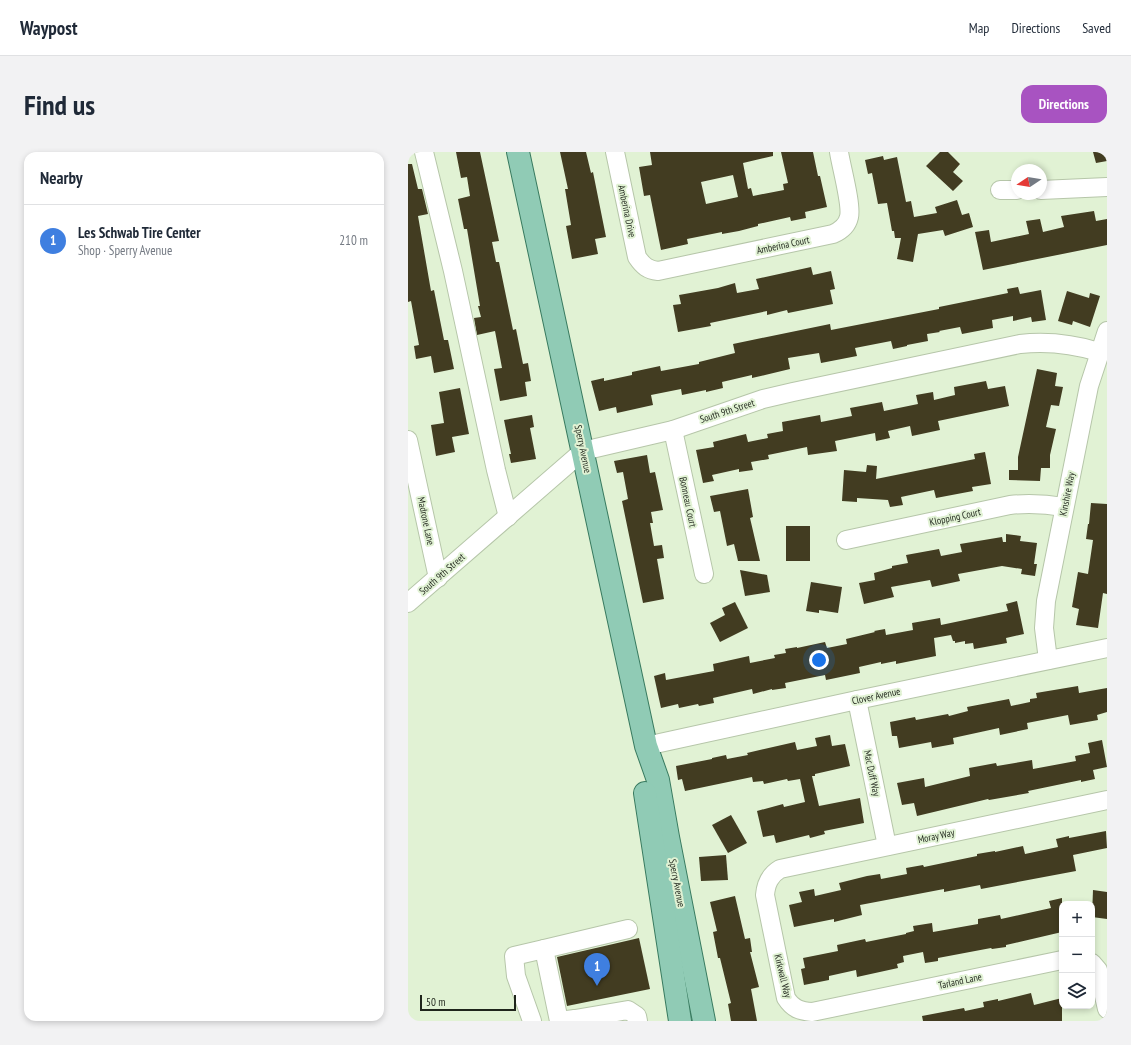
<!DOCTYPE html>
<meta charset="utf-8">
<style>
:root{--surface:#fff;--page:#f2f2f3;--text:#1f2937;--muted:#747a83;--line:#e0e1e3;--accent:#a853c1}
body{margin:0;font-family:"PT Sans Narrow",sans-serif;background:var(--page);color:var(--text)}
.controls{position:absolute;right:12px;bottom:12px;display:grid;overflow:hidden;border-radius:8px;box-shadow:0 2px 6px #0003}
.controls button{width:36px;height:36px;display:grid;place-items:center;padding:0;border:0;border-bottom:1px solid var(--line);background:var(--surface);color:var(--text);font:20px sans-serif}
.compass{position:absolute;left:603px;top:12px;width:36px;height:36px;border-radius:50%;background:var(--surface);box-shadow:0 2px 6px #0003;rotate:258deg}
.scale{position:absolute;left:12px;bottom:10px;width:96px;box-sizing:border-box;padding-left:4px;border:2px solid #1f251b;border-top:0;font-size:11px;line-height:14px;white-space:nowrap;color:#1f251b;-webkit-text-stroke:3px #e1f2d4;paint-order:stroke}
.you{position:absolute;left:411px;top:508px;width:14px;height:14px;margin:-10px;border:3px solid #fff;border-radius:50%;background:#1a73e8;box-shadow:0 0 0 6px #1a73e833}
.badge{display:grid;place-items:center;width:26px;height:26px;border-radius:50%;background:var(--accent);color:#fff;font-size:13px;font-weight:700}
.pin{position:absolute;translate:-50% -33px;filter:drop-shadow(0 1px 2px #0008)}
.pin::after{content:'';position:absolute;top:21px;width:14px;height:12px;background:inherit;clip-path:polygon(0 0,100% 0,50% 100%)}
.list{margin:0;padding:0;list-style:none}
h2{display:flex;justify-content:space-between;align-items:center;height:52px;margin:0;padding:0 16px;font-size:17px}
h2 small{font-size:13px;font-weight:400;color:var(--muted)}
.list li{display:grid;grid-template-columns:26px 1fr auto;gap:12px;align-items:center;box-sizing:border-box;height:72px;padding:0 16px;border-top:1px solid var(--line)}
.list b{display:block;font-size:15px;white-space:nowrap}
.list p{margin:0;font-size:13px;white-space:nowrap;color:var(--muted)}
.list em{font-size:13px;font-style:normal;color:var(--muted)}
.icon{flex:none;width:22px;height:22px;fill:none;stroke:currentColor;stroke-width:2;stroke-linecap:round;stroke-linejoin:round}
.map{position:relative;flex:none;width:699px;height:869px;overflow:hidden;border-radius:12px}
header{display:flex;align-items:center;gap:24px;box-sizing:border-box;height:56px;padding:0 20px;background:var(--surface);border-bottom:1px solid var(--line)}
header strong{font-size:19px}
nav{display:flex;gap:22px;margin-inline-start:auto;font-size:14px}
.intro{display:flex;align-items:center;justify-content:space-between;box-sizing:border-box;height:96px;padding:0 24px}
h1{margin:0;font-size:28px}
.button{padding:10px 18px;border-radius:12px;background:var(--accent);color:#fff;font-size:14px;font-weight:700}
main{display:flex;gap:24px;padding:0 24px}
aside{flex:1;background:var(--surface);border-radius:12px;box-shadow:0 2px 6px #0003}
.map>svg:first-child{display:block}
</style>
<header>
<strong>Waypost</strong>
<nav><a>Map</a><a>Directions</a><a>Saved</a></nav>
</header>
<div class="intro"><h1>Find us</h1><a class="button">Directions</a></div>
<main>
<aside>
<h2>Nearby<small></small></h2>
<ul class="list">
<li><span class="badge" style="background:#3f7fe0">1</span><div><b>Les Schwab Tire Center</b><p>Shop · Sperry Avenue</p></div><em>210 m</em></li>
</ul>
</aside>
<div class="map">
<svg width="699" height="869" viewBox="0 0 699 869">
<rect width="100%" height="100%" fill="#e1f2d4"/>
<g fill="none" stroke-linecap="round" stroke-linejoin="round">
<path stroke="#50a9ae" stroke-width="4" d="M 0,1 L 1,0"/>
</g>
<g fill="#423c21" fill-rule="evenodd">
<path d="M 48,0 L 72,0 L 91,89 L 84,90 L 88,110 L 91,110 L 105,178 L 108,177 L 115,212 L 120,211 L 123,229 L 117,230 L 119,244 L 92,249 L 86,217 L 94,216 L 87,179 L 69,183 L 66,166 L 73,165 L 70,154 L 72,154 L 59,77 L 56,77 L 50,47 L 62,44 L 59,25 L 53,26 Z"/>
<path d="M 152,0 L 178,0 L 183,21 L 185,20 L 198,85 L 187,87 L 190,102 L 164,107 L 158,74 L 163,73 L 157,37 L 160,37 Z"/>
<path d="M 242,0 L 365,0 L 365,4 L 335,11 L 340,37 L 343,36 L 345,44 L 376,38 L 375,32 L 380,31 L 373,0 L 405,0 L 410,24 L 412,24 L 419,55 L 397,60 L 398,66 L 383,69 L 382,65 L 350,72 L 350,74 L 331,79 L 314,82 L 314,80 L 279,87 L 280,92 L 253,98 L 242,43 L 236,44 L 231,15 L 244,13 ZM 325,23 L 330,45 L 298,52 L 293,30 Z"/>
<path d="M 532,0 L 540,0 L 552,12 L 545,20 L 555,29 L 545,39 L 518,14 Z"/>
<path d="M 685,0 L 699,0 L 699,9 L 688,11 Z"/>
<path d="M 475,4 L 476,8 L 489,5 L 498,50 L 503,49 L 506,65 L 529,61 L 527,55 L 549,48 L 554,63 L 561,61 L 565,75 L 537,84 L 535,78 L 510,82 L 505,110 L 489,107 L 493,86 L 487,86 L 486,79 L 484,79 L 479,51 L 470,52 L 464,21 L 460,22 L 457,8 Z"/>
<path d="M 0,12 L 4,12 L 10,37 L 14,37 L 20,62 L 10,64 L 23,139 L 26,138 L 36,188 L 40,188 L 46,217 L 26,221 L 23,204 L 8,207 L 6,194 L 11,193 L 3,149 L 0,150 Z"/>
<path d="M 686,59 L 688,69 L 699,67 L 699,93 L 575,118 L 567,80 L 581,78 L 583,90 L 621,82 L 618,69 L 632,67 L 635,80 L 656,75 L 653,64 Z"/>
<path d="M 403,115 L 405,123 L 423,119 L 427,137 L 422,138 L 425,152 L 380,161 L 379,158 L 359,163 L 359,159 L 302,171 L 303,174 L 270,180 L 265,153 L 273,152 L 271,143 L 310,136 L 327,131 L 329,141 L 351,137 L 348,127 Z"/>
<path d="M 610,135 L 612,142 L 633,138 L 638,168 L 624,170 L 623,165 L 605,169 L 605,164 L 584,168 L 585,176 L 554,182 L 552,175 L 531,179 L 532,180 L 519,182 L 520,189 L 499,193 L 499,194 L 485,197 L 483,189 L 447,196 L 449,204 L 413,211 L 411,201 L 380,206 L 382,217 L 344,226 L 344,223 L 314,230 L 315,236 L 298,240 L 298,238 L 274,243 L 273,237 L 243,243 L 245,253 L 209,261 L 208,255 L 191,259 L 183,229 L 196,226 L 196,229 L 224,223 L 224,220 L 252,214 L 253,219 L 291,212 L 291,210 L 327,201 L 325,192 L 422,172 L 423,178 L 531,157 L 531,155 L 600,141 L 599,137 Z"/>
<path d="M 659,139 L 681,146 L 682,141 L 692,144 L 682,175 L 665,169 L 664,173 L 650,169 Z"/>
<path d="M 629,217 L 649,221 L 647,234 L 655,235 L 651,254 L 643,253 L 638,275 L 648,277 L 642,303 L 642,316 L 633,316 L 632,329 L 601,328 L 601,318 L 610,318 L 610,305 Z"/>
<path d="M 578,229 L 580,237 L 597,234 L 601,254 L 530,269 L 532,278 L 504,284 L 502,274 L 480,279 L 482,286 L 468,289 L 467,281 L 427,289 L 429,299 L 400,303 L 399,295 L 360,303 L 361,307 L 343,310 L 345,318 L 331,320 L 331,317 L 304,323 L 306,329 L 295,331 L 288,298 L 306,295 L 305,290 L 338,282 L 340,290 L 360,286 L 359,282 L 375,279 L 374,270 L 412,263 L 413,270 L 444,264 L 442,256 L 474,250 L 476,259 L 510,252 L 508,243 L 525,240 L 526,248 L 547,243 L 546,235 Z"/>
<path d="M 52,236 L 61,282 L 44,285 L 47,300 L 28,304 L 23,273 L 36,271 L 31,240 Z"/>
<path d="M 124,263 L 126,275 L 122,276 L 128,307 L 103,311 L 101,302 L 103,302 L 96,268 Z"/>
<path d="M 577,300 L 583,332 L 564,335 L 565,339 L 528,346 L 526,338 L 493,345 L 495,353 L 482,355 L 480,348 L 449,346 L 449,350 L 434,349 L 436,318 L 458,320 L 459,313 L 469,314 L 468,327 L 567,307 L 566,302 Z"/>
<path d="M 239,303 L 242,321 L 247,320 L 255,358 L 243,360 L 245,371 L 242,371 L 246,394 L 254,393 L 256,406 L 249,407 L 256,447 L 235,451 L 214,349 L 220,347 L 215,320 L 209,321 L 206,309 Z"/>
<path d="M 340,337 L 345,365 L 342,366 L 352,409 L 330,409 L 326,392 L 319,394 L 312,359 L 306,360 L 302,344 Z"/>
<path d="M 683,351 L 699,352 L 699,442 L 695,441 L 690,476 L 668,473 L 671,457 L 664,455 L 670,420 L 680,422 L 685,388 L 678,387 L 680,372 L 681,372 Z"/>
<rect x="378" y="374" width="24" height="35"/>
<path d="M 598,382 L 613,384 L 612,389 L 629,391 L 626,412 L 629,412 L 627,424 L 613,422 L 614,417 L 594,414 L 550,422 L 552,429 L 524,435 L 522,428 L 483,435 L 486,445 L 456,452 L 451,431 L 467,428 L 466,421 L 484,416 L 484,414 L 500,411 L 498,403 L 531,397 L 533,404 L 554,400 L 552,392 L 594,385 L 595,390 L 598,390 Z"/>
<path d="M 332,418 L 359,423 L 362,440 L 337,444 Z"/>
<path d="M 403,430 L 434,435 L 430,461 L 411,458 L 411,461 L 398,459 Z"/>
<path d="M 609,449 L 616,482 L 598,486 L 599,491 L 566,497 L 565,491 L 557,492 L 557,489 L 547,491 L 547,489 L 545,489 L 543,483 L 526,486 L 528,504 L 488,512 L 488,509 L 473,512 L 473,510 L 451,515 L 452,521 L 418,528 L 417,523 L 377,531 L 378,536 L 364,538 L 364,537 L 345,542 L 344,537 L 305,546 L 306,551 L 291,554 L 290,552 L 271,556 L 270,552 L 253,556 L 246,524 L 257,521 L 258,528 L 306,519 L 305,512 L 341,504 L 342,511 L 367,506 L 366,503 L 378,501 L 377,497 L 389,495 L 389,496 L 417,490 L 419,496 L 439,492 L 438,487 L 467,480 L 466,479 L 477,477 L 478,483 L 505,478 L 504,471 L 532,466 L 533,473 L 600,459 L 598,452 Z"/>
<path d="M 327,450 L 340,476 L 312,490 L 302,471 L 317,463 L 314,456 Z"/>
<path d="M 670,534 L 671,541 L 699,536 L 699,560 L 689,563 L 690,568 L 662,573 L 660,563 L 619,571 L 620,577 L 592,583 L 591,576 L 545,586 L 546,592 L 524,596 L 523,590 L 491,596 L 489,584 L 484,584 L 482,570 L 507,565 L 508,568 L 540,562 L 541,564 L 560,559 L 559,555 L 601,547 L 603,554 L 622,550 L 622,547 L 629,546 L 628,541 Z"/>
<path d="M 422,583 L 424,594 L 437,592 L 442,614 L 407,622 L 407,624 L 404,624 L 411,654 L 452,646 L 456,671 L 416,679 L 417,682 L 402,686 L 401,683 L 368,691 L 366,683 L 355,685 L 349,659 L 375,652 L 376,655 L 397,650 L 392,627 L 380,629 L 379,627 L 356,632 L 355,629 L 345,630 L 344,625 L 277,639 L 274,627 L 270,628 L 268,614 L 304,607 L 304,606 L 318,603 L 319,607 L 340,603 L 339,601 L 387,590 L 389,598 L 409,594 L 407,586 Z"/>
<path d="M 694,588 L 699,615 L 685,618 L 687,627 L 673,630 L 673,628 L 620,639 L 621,641 L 581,648 L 580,647 L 509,664 L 506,651 L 494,653 L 489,631 L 516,626 L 517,635 L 562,624 L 561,616 L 588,611 L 589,614 L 624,608 L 625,617 L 668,609 L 667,604 L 682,601 L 680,591 Z"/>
<path d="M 323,663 L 339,691 L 320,701 L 304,673 Z"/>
<path d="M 698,679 L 699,696 L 665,703 L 668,719 L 573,737 L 572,733 L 536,740 L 536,737 L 452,753 L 454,763 L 426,770 L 426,767 L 386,775 L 381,753 L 394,750 L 391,740 L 406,737 L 407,744 L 433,738 L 431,731 L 459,724 L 472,722 L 473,727 L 499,722 L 498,716 L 515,713 L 516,715 L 569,704 L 569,702 L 587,699 L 587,700 L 615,694 L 617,702 L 650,695 L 648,687 L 661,684 L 661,686 Z"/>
<path d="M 318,703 L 320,728 L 293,729 L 291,705 Z"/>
<path d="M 685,738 L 699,740 L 699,767 L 684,765 Z"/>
<path d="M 327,744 L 337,787 L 342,786 L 344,800 L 342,800 L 351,835 L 343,837 L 349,869 L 323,869 L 320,852 L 323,851 L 312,806 L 310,806 L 305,780 L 309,779 L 302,750 Z"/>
<path d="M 654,746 L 654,780 L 598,793 L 598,795 L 584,797 L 583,796 L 530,806 L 530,809 L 517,811 L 515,800 L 495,804 L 496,810 L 489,812 L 490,816 L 449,825 L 448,818 L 421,824 L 421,828 L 396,833 L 393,817 L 397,816 L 395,806 L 430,799 L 429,793 L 457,787 L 458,790 L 498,782 L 498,781 L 506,779 L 505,774 L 524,771 L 525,780 L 570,772 L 570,767 L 592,763 L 593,767 L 643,756 L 641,749 Z"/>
<path d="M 231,786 L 242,837 L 159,854 L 149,805 Z"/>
<path d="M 623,841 L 626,853 L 654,846 L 654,869 L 515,869 L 514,864 L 556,856 L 557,859 L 576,855 L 575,850 L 590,847 L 590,849 Z"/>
</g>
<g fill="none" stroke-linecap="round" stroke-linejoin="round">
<g stroke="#b6c6a9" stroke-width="20">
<g id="minor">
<path d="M 16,0 L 45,119 L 88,318 L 100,365"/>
<path d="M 207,0 L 229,105 C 235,114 240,118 250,119 L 425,82 C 432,79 439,74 441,65 C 444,53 433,14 431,0"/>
<path d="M 592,38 L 609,38"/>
<path d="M 633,38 L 699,35"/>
<path d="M 265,278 L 296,422"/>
<path d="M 0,288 L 30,426"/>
<path d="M 438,388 L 602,353 C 621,351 638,352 656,355"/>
<path d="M 0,451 L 175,299 L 265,278 L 355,247 L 385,240 L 612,192 C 639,189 665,192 691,200"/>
<path d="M 640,508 L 636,476 L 638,449 L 681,234 L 699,179"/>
<path d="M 449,548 L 479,694"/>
<path d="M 238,594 L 449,548 L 699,496"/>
<path d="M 654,808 L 404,860 C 392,859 385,857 378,846 L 357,743 C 358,731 362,723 372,717 L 699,648"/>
<path d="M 684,811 L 690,818 L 699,857"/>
<path d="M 167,867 L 220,858 L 229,864 L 230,869"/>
<path d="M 124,869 L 108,824 L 106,804 L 136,797"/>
<path d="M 168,869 L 167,867 L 151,869 L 136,797 L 220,777"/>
</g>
</g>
<g stroke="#387a5f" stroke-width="24">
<g id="major">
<path d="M 110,0 L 238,594 L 250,628 L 260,685 L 296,869"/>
<path d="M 237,641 L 272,869"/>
</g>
</g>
<use href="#minor" stroke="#fff" stroke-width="18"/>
<use href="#major" stroke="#90cbb5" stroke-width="22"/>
</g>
<g text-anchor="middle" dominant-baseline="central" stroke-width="4" stroke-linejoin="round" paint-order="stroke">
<g font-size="10" fill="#1f251b" stroke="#e1f2d4">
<text transform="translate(219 59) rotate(78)">Amberina Drive</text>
<text transform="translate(375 93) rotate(-12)">Amberina Court</text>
<text transform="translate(319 259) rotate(-18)">South 9th Street</text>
<text transform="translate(175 297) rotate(78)">Sperry Avenue</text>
<text transform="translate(659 342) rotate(-79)">Kinshire Way</text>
<text transform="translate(280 350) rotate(78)">Bonneau Court</text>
<text transform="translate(547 365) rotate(-12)">Klopping Court</text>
<text transform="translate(18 369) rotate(78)">Madrone Lane</text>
<text transform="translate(34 422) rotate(-41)">South 9th Street</text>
<text transform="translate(468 544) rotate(-12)">Clover Avenue</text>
<text transform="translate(464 621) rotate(78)">Mac Duff Way</text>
<text transform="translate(528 684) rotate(-12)">Moray Way</text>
<text transform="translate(269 731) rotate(79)">Sperry Avenue</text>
<text transform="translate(375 824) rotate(76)">Kirkwall Way</text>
<text transform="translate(552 829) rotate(-12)">Tarland Lane</text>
</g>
</g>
</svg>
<div class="controls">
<button>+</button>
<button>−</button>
<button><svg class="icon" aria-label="layers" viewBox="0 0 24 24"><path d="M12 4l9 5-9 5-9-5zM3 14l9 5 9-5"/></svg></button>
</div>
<svg class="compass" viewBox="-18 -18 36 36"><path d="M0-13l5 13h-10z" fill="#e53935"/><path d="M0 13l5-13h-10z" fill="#747a83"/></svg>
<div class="scale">50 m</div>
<div class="you"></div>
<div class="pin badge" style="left:189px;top:834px;background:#3f7fe0">1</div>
</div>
</main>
